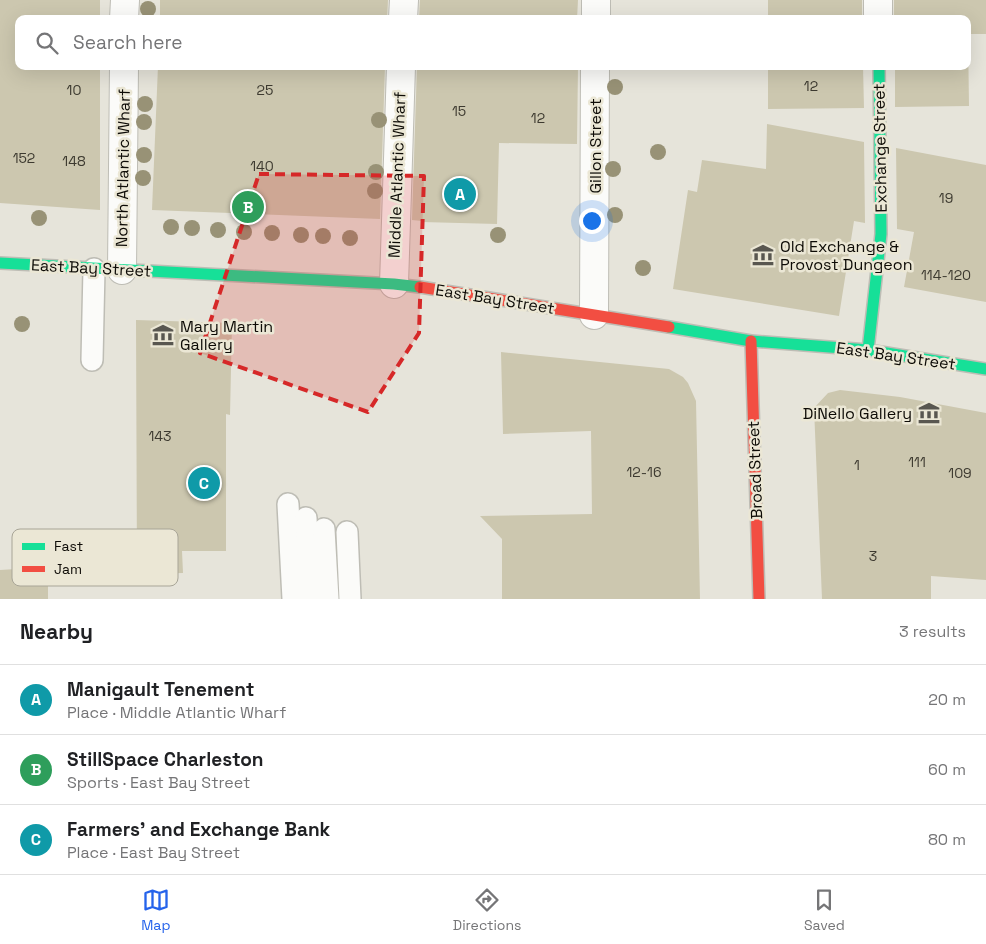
<!DOCTYPE html>
<meta charset="utf-8">
<style>
:root{--surface:#fff;--page:#f6f6f6;--text:#202124;--muted:#757577;--line:#e0e0e0;--accent:#2563eb}
body{margin:0;font-family:"Space Grotesk",sans-serif;background:var(--page);color:var(--text)}
.you{position:absolute;left:591px;top:220px;width:18px;height:18px;margin:-12px;border:4px solid #fff;border-radius:50%;background:#1a73e8;box-shadow:0 0 0 8px #1a73e833}
.badge{display:grid;place-items:center;width:32px;height:32px;border-radius:50%;background:var(--accent);color:#fff;font-size:16px;font-weight:700}
.pin{position:absolute;translate:-50% -50%;border:2px solid #fff;box-shadow:0 1px 5px #0006}
.list{margin:0;padding:0;list-style:none}
h2{display:flex;justify-content:space-between;align-items:center;height:65px;margin:0;padding:0 20px;font-size:21px}
h2 small{font-size:16px;font-weight:400;color:var(--muted)}
.list li{display:grid;grid-template-columns:32px 1fr auto;gap:15px;align-items:center;box-sizing:border-box;height:70px;padding:0 20px;border-top:1px solid var(--line)}
.list b{display:block;font-size:19px;white-space:nowrap}
.list p{margin:0;font-size:16px;white-space:nowrap;color:var(--muted)}
.list em{font-size:16px;font-style:normal;color:var(--muted)}
.icon{flex:none;width:28px;height:28px;fill:none;stroke:currentColor;stroke-width:2;stroke-linecap:round;stroke-linejoin:round}
.map{position:relative;flex:none;width:986px;height:599px;overflow:hidden}
.search{position:absolute;background:var(--surface);box-shadow:0 5px 20px #0002;left:15px;right:15px;top:15px;height:55px;display:flex;align-items:center;gap:12px;box-sizing:border-box;padding:0 18px;border-radius:10px;color:var(--muted);font-size:19px}
.sheet{height:275px;background:var(--surface)}
nav{display:flex;justify-content:space-around;align-items:center;box-sizing:border-box;height:70px;border-top:1px solid var(--line);background:var(--surface);font-size:14px;color:var(--muted)}
nav a{display:grid;justify-items:center;gap:2px}
nav .on{color:var(--accent)}
.map>svg:first-child{display:block}
</style>
<div class="map">
<svg width="986" height="599" viewBox="0 0 986 599">
<rect width="100%" height="100%" fill="#e6e4da"/>
<g fill="#ccc7af">
<path d="M 0,0 L 100,0 L 100,19 L 19,19 L 19,66 L 100,66 L 100,210 L 0,203 Z"/>
<path d="M 160,0 L 388,0 L 387,19 L 160,19 Z"/>
<path d="M 420,0 L 578,0 L 577,19 L 419,19 Z"/>
<rect x="768" y="0" width="94" height="19"/>
<path d="M 894,0 L 986,0 L 986,34 L 968,34 L 969,106 L 895,107 L 895,66 L 967,66 L 967,19 L 894,19 Z"/>
<path d="M 158,66 L 385,66 L 380,219 L 152,210 Z"/>
<path d="M 417,66 L 578,66 L 577,144 L 499,143 L 497,224 L 422,222 L 422,221 L 412,220 Z"/>
<path d="M 768,66 L 863,66 L 864,108 L 768,109 Z"/>
<path d="M 767,124 L 864,142 L 865,223 L 854,221 L 839,316 L 673,289 L 688,190 L 697,192 L 702,160 L 766,169 Z"/>
<path d="M 896,148 L 986,165 L 986,302 L 904,287 L 914,232 L 897,229 Z"/>
<path d="M 136,320 L 232,323 L 230,415 L 226,414 L 226,551 L 182,551 L 183,573 L 137,574 Z"/>
<path d="M 501,352 L 669,369 L 683,377 L 688,383 L 696,401 L 700,599 L 502,599 L 502,539 L 480,516 L 592,514 L 591,431 L 503,434 Z"/>
<path d="M 840,390 L 900,397 L 986,413 L 986,580 L 931,576 L 931,599 L 822,599 L 814,408 L 828,393 Z"/>
<path d="M 48,567 L 48,599 L 0,599 L 0,570 Z"/>
</g>
<g fill="none" stroke-linecap="round" stroke-linejoin="round">
<g stroke="#bebdb5" stroke-width="24">
<g id="lane">
<path d="M 92,360 L 94,269"/>
<path d="M 288,504 L 293,599"/>
<path d="M 306,518 L 310,599"/>
<path d="M 324,529 L 328,599"/>
<path d="M 347,532 L 350,599"/>
</g>
</g>
<g stroke="#bebdb5" stroke-width="30">
<g id="street">
<path d="M 878,0 L 878,19"/>
<path d="M 124,19 L 125,0"/>
<path d="M 403,19 L 404,0"/>
<path d="M 596,19 L 596,0"/>
<path d="M 122,270 L 124,66"/>
<path d="M 394,284 L 401,66"/>
<path d="M 594,315 L 595,66"/>
</g>
</g>
<g stroke="#bebdb5" stroke-width="14">
<g id="fast">
<path d="M 0,263 L 394,284 L 420,287"/>
<path d="M 669,327 L 751,341 L 868,350 L 986,369"/>
<path d="M 868,350 L 881,234 L 879,66"/>
</g>
</g>
<g stroke="#bebdb5" stroke-width="14">
<g id="jam">
<path d="M 420,287 L 669,327"/>
<path d="M 751,341 L 759,599"/>
</g>
</g>
<use href="#lane" stroke="#fbfbf9" stroke-width="21"/>
<use href="#street" stroke="#fbfbf9" stroke-width="28"/>
<use href="#fast" stroke="#16e098" stroke-width="11"/>
<use href="#jam" stroke="#f24e42" stroke-width="11"/>
</g>
<g fill="#989276">
<circle cx="148" cy="9" r="8"/>
<circle cx="615" cy="87" r="8"/>
<circle cx="145" cy="104" r="8"/>
<circle cx="379" cy="120" r="8"/>
<circle cx="144" cy="122" r="8"/>
<circle cx="658" cy="152" r="8"/>
<circle cx="144" cy="155" r="8"/>
<circle cx="613" cy="169" r="8"/>
<circle cx="376" cy="172" r="8"/>
<circle cx="143" cy="178" r="8"/>
<circle cx="375" cy="191" r="8"/>
<circle cx="615" cy="215" r="8"/>
<circle cx="39" cy="218" r="8"/>
<circle cx="171" cy="227" r="8"/>
<circle cx="192" cy="228" r="8"/>
<circle cx="218" cy="230" r="8"/>
<circle cx="244" cy="232" r="8"/>
<circle cx="272" cy="233" r="8"/>
<circle cx="301" cy="235" r="8"/>
<circle cx="498" cy="235" r="8"/>
<circle cx="323" cy="236" r="8"/>
<circle cx="350" cy="238" r="8"/>
<circle cx="643" cy="268" r="8"/>
<circle cx="22" cy="324" r="8"/>
</g>
<path fill="#d62828" fill-opacity="0.2" stroke="#d62828" stroke-width="4" stroke-dasharray="10 6" stroke-linejoin="round" d="M 259,174 L 424,176 L 419,333 L 368,412 L 200,353 Z"/>
<defs>
<g id="museum-bare" transform="scale(1.725)"><path d="M0-6L6-3V-2H-6V-3ZM-5-1h2V3h-2ZM-1-1h2V3h-2ZM3-1h2V3H3ZM-6 4H6V6H-6Z" fill="#595750" stroke="#ebe7d5" stroke-width="2.5" paint-order="stroke"/></g>
</defs>
<g fill-rule="evenodd">
<use href="#museum-bare" x="763" y="255"/>
<use href="#museum-bare" x="163" y="335"/>
<use href="#museum-bare" x="929" y="413"/>
</g>
<g text-anchor="middle" dominant-baseline="central" stroke-width="5" stroke-linejoin="round" paint-order="stroke">
<g font-size="14" fill="#3d3a30">
<text x="811" y="86">12</text>
<text x="74" y="90">10</text>
<text x="265" y="90">25</text>
<text x="459" y="111">15</text>
<text x="538" y="118">12</text>
<text x="24" y="158">152</text>
<text x="74" y="161">148</text>
<text x="262" y="166">140</text>
<text x="946" y="198">19</text>
<text x="946" y="275">114-120</text>
<text x="160" y="436">143</text>
<text x="917" y="462">111</text>
<text x="857" y="465">1</text>
<text x="644" y="472">12-16</text>
<text x="960" y="473">109</text>
<text x="873" y="556">3</text>
</g>
<g font-size="16" fill="#0d0b06" stroke="#ebe7d5">
<text transform="translate(595 146) rotate(-90)">Gillon Street</text>
<text transform="translate(880 148) rotate(-91)">Exchange Street</text>
<text transform="translate(123 168) rotate(-89)">North Atlantic Wharf</text>
<text transform="translate(397 175) rotate(-88)">Middle Atlantic Wharf</text>
<text transform="translate(91 268) rotate(3)">East Bay Street</text>
<text transform="translate(495 299) rotate(9)">East Bay Street</text>
<text transform="translate(896 356) rotate(8)">East Bay Street</text>
<text transform="translate(755 470) rotate(-92)">Broad Street</text>
</g>
<g font-size="16" fill="#0d0b06" stroke="#ebe7d5" text-anchor="start">
<text x="780" y="246">Old Exchange &amp;<tspan x="780" dy="18">Provost Dungeon</tspan></text>
<text x="180" y="326">Mary Martin<tspan x="180" dy="18">Gallery</tspan></text>
<text x="912" y="413" text-anchor="end">DiNello Gallery</text>
</g>
</g>
<rect x="12" y="529" width="166" height="57" rx="8" fill="#ebe7d5" stroke="#a8a597" stroke-width="1"/>
<rect x="22" y="543" width="23" height="7" fill="#16e098"/>
<rect x="22" y="566" width="23" height="6" fill="#f24e42"/>
<g font-size="14" fill="#0d0b06">
<text x="54" y="551">Fast</text>
<text x="54" y="574">Jam</text>
</g>
</svg>
<div class="you"></div>
<div class="pin badge" style="left:460px;top:194px;background:#0f9aa8">A</div>
<div class="pin badge" style="left:248px;top:207px;background:#2e9e5b">B</div>
<div class="pin badge" style="left:204px;top:483px;background:#0f9aa8">C</div>
<div class="search"><svg class="icon" aria-label="search" viewBox="0 0 24 24"><circle cx="10" cy="10" r="6"/><path d="M15 15l6 6"/></svg>Search here</div>
</div>
<section class="sheet">
<h2>Nearby<small>3 results</small></h2>
<ul class="list">
<li><span class="badge" style="background:#0f9aa8">A</span><div><b>Manigault Tenement</b><p>Place · Middle Atlantic Wharf</p></div><em>20 m</em></li>
<li><span class="badge" style="background:#2e9e5b">B</span><div><b>StillSpace Charleston</b><p>Sports · East Bay Street</p></div><em>60 m</em></li>
<li><span class="badge" style="background:#0f9aa8">C</span><div><b>Farmers' and Exchange Bank</b><p>Place · East Bay Street</p></div><em>80 m</em></li>
</ul>
</section>
<nav>
<a class="on"><svg class="icon" aria-label="map" viewBox="0 0 24 24"><path d="M3 6l6-2 6 2 6-2v14l-6 2-6-2-6 2zM9 4v14M15 6v14"/></svg>Map</a>
<a><svg class="icon" aria-label="directions" viewBox="0 0 24 24"><path d="M12 3l9 9-9 9-9-9zM9 14v-3h6M13 9l2 2-2 2"/></svg>Directions</a>
<a><svg class="icon" aria-label="saved" viewBox="0 0 24 24"><path d="M7 4h10v16l-5-4-5 4z"/></svg>Saved</a>
</nav>
